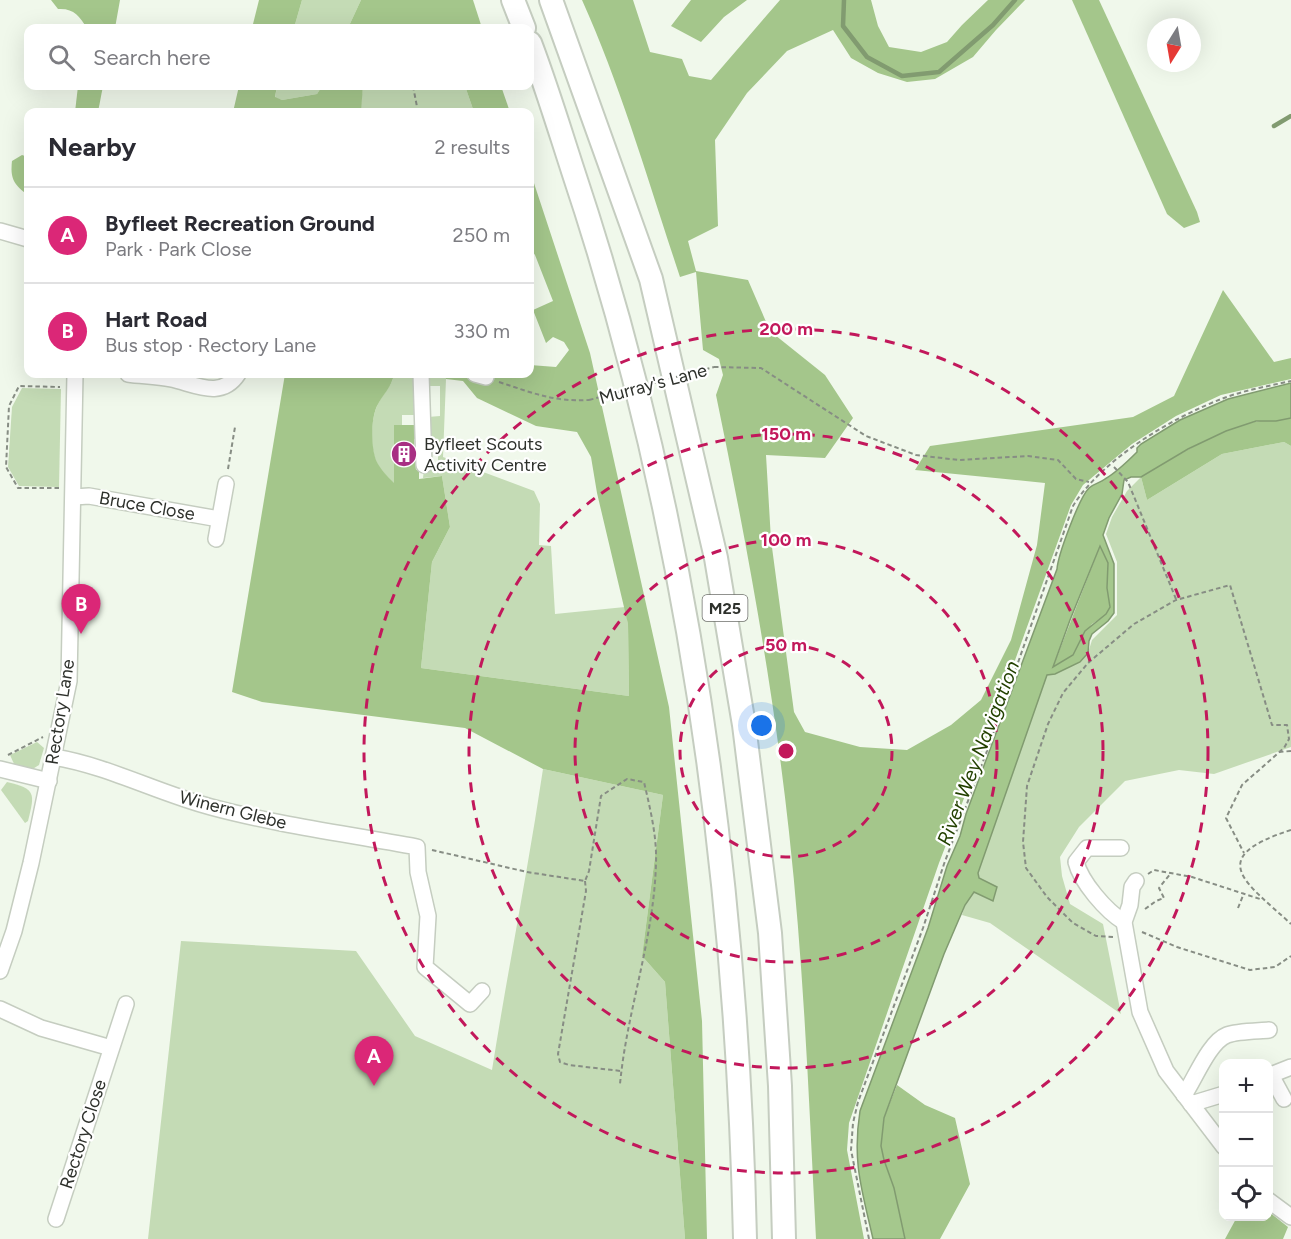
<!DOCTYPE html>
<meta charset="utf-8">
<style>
:root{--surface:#fff;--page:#f7f7f7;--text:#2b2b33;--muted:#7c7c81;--line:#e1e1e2;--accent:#db2777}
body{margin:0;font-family:Figtree,sans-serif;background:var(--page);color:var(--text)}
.controls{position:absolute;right:18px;bottom:18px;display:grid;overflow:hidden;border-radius:12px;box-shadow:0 6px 24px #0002}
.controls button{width:54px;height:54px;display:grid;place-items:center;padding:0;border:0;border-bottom:2px solid var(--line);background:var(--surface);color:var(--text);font:30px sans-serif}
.compass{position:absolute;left:1147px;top:18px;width:54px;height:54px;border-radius:50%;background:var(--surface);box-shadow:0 6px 24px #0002;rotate:191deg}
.you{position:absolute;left:762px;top:726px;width:21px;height:21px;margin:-15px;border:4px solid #fff;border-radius:50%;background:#1a73e8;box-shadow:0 0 0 9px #1a73e833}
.badge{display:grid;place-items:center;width:39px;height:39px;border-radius:50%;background:var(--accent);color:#fff;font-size:20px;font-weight:700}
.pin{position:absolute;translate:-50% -50px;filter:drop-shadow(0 2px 3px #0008)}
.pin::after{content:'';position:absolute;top:32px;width:21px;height:18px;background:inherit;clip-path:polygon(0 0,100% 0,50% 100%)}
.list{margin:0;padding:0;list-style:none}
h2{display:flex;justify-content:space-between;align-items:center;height:78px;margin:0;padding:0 24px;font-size:26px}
h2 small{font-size:20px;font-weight:400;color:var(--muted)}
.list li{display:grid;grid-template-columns:39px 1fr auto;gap:18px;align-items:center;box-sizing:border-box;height:96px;padding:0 24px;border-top:2px solid var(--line)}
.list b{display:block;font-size:22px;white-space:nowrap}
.list p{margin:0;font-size:20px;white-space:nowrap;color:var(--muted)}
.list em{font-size:20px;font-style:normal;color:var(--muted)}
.icon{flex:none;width:33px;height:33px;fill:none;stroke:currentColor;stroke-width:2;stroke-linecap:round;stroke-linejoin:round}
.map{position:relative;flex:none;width:1291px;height:1239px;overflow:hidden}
.search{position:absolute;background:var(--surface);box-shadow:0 6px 24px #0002;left:24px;top:24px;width:510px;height:66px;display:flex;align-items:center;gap:15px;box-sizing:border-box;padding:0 21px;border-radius:12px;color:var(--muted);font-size:22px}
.panel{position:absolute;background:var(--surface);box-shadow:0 6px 24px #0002;left:24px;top:108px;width:510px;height:270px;border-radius:12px}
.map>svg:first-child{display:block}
</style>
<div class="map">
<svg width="1291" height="1239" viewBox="0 0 1291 1239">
<rect width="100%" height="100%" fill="#f0f8eb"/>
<g fill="#c4dbb5">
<path d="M 302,0 L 361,0 L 348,28 L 294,28 Z"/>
<path d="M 277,86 L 322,86 L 317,94 L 282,100 L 275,98 Z"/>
<path d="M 363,86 L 465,86 L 474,112 L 360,112 Z"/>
<path d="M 394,374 L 415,374 L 416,378 L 414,415 L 402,415 L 402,425 L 394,425 L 394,484 C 388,477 377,467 375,458 C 370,442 371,416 379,402 C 385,391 392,386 394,374 Z"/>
<path d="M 433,374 L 442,374 L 446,379 L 443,457 L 534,491 L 540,504 L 539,545 L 551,546 L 555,614 L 625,607 L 628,624 L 629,696 L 421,668 L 432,562 L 450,527 L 442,476 L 423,478 L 424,469 L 438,469 L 438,442 L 428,442 L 428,417 L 440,416 L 440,386 L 429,386 L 429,376 Z"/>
<path d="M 22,388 L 61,389 L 59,487 L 19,486 L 8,467 L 12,407 Z"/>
<path d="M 1284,442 L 1291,446 L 1291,747 L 1214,774 L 1179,770 L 1125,781 L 1079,827 L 1060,857 L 1062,876 L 1070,904 L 1103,924 L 1121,1014 L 990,923 L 962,915 L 965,905 L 974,892 L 993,901 L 997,887 L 979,878 L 977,873 L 1047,674 L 1088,653 L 1092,640 L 1117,615 L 1117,562 L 1106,534 L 1112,517 L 1127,491 L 1141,477 L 1147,500 L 1222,454 Z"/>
<path d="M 37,742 L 44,748 L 39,765 L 31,770 L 15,766 L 10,755 Z"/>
<path d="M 543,769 L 663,795 L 642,956 L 665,982 L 685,1239 L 148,1239 L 181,941 L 356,951 L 415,1036 L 492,1070 C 508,969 528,870 543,769 Z"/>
<path d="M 7,782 C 36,789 35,793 28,821 L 25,823 L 1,790 Z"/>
</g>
<g fill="#a4c68b">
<path d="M 51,0 L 120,0 L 115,28 L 87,28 C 79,16 74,8 58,9 Z"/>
<path d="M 259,0 L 302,0 L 294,28 L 252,28 Z"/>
<path d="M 361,0 L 473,0 L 482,28 L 348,28 Z"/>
<path d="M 582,0 L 633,0 L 650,52 L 682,59 L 689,76 L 711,80 L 780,0 L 871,0 L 878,26 L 889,47 L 921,52 L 947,42 L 962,25 L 988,0 L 1025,0 L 996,30 L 973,57 L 935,79 L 907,82 L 878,73 L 851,58 L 833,30 L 787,51 L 747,93 L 715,140 L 718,226 L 688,241 L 696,271 L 748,280 L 770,331 L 825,375 L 853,418 L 825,458 L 766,455 L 771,540 L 794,712 L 805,732 L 860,747 L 907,750 L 951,725 L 981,700 L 1011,640 L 1037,545 L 1045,483 L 915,470 L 930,446 L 1133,417 L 1174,396 L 1223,290 L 1274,362 L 1291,358 L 1291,379 L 1221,395 L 1176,416 L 1132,444 L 1083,485 L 1071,505 L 983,749 L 939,863 L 849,1123 L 847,1150 L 864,1239 L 816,1239 C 809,1103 804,968 789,832 C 773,685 746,540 716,395 L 723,375 L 719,359 L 703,350 L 696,272 L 680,277 C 649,184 622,89 582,0 Z"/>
<path d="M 691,0 L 747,0 L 724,17 L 701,42 L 671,26 Z"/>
<path d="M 1072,0 L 1099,0 L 1197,212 L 1200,222 L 1184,228 L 1167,214 Z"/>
<path d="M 78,86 L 103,86 L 98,112 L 75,112 Z"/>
<path d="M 239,86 L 277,86 L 275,97 L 282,100 L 317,94 L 322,86 L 363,86 L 361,111 L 233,112 Z"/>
<path d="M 465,86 L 501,86 L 510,112 L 474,112 Z"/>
<path d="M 22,155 L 28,157 L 28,195 C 14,185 10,179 12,161 Z"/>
<path d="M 530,171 L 590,353 L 669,707 L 702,1021 L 707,1239 L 685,1239 L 665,982 L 642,956 L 663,795 L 543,769 L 465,728 L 262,702 L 232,692 L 285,374 L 394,374 C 392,387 383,394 377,406 C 371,419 371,443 375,457 C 377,466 388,477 394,483 L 394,425 L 418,425 L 418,438 L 414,439 L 416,470 L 419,470 L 419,479 L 442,476 L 450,527 L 432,562 L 421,668 L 629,696 L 628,624 L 597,493 L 591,457 L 577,432 L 536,426 L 477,398 L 463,381 L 446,379 L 442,374 L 436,374 L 530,374 L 530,365 L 556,367 L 569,350 L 564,342 L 553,337 L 546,343 L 533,310 L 553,301 L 535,255 L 530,248 Z"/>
<path d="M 1291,418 L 1291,446 L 1284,442 L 1222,454 L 1147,500 L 1141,477 C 1177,456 1213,432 1254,422 C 1266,419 1279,420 1291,418 Z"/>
<path d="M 1100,546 L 1108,563 L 1107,588 L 1110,606 L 1107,614 L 1092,624 L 1081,638 L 1077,649 L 1073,655 L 1053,667 Z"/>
<path d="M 897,1085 L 925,1105 L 955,1118 L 970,1184 L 940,1239 L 905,1239 L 894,1188 L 884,1160 L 881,1146 L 884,1118 Z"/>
<path d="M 1269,1212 L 1288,1227 L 1283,1239 L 1225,1239 L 1237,1217 L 1268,1216 Z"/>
</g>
<path fill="#a5c88d" stroke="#819b70" stroke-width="1.5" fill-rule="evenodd" d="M 1291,383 L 1291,418 L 1276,421 L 1256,421 L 1226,431 L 1188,449 L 1141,477 L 1131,477 L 1124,480 L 1122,494 L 1109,518 L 1103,535 L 1114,564 L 1114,613 L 1108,621 L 1092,634 L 1089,641 L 1088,653 L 1080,662 L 1055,674 L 1047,675 L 978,873 L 979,878 L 997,887 L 993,901 L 974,892 L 965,905 L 944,954 L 884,1118 L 881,1146 L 884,1160 L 894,1188 L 905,1239 L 873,1239 C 862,1190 852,1162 860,1111 L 928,928 L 947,866 L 960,836 L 966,814 L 1057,569 C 1058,555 1079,498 1089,488 C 1095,483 1100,483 1105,479 C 1117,472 1127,462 1137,452 L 1137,448 L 1141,444 L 1180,420 L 1228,399 ZM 1100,546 L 1108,563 L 1107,588 L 1110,607 L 1106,614 L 1085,631 L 1073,655 L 1053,667 L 1070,620 Z"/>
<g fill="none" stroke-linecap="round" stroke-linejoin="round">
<g stroke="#819b70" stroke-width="4.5">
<path d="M 844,0 L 843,26 L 867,57 L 902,76 L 939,72 L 993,25 L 1015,0"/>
<path d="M 1274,126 L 1291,116"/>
</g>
<g stroke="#c5cdc0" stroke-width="18">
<g id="minor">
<path d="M 0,231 L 28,239"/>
<path d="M 128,374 C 142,376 157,376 171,379 C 195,384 221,400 238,374"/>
<path d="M 421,374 L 424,465"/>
<path d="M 475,374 L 486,377"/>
<path d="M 74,497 L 89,496 L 219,519"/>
<path d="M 216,539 L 226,484"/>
<path d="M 54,757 C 108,766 158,793 211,807 C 278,825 348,834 417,847 L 418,872 L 428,916 L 425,967 L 470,1004 L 482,991"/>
<path d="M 0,769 L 49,781"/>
<path d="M 1121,848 L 1087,848 L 1076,862 C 1081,882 1106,911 1124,922"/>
<path d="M 1136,881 L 1132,887 L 1130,905 L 1124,922 L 1140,1012 L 1166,1071 L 1224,1147"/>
<path d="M 0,971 L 14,931 L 31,863 L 69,681 L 75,374"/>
<path d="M 0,1009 L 41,1028 L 111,1048"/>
<path d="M 1271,1075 L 1284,1099"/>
<path d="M 1268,1076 L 1291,1067"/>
<path d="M 1184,1095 C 1195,1079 1209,1042 1227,1035 C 1237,1031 1258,1031 1269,1030"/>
<path d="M 1191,1104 L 1224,1094"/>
<path d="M 1268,1200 L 1291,1217"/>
<path d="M 56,1219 L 126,1004"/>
</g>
</g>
<g stroke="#c5cdc0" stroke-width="26">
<g id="highway">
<path d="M 513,0 L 524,28"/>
<path d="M 551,0 L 651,279 L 716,558 L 744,725 L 770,933 L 780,1086 L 784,1239"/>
<path d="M 530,43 C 546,85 559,128 573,171 C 688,515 737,877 745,1239"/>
</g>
</g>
<g stroke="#878d84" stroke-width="2" stroke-dasharray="4.5 3" stroke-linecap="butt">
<path d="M 413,86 L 418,112"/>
<path d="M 714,367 L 761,368 L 866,436 L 916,455 L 959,460 L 1028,456 L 1058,460 L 1076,479 L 1089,482"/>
<path d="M 499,382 C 533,393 553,402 589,400"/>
<path d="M 1114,467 L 1128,482 L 1176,599"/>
<path d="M 228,469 L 235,427"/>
<path d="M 59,488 L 18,488 L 6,467 L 9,406 L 19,386 L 60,387"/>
<path d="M 1279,752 L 1291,751"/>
<path d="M 8,755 L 43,737"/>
<path d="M 1291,830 C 1203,858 1247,883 1291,924"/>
<path d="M 432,850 L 527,872 L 585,881 L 589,871 L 601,796 L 627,779 L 644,782 C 650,808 657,836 656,863 C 654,939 627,1010 620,1084"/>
<path d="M 1148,874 L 1154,870 L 1192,877 L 1260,899"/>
<path d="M 585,881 L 586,891 L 558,1054 L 560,1062 L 569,1065 L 621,1071"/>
<path d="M 1238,908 L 1244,893"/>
<path d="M 1145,909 L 1156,901 L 1164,898 L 1159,888 L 1171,873"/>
<path d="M 1142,932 L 1177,947 L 1250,970 L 1275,967 L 1291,956"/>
<path d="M 1113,937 L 1096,936 L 1073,923 L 1047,897 L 1026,868 L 1023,842 L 1027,786 L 1048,724 L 1063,693 L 1088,663 L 1134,624 L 1176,600 L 1230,585 L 1272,725 L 1287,725 L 1289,739 L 1284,748 L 1242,785 L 1226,818 L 1244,853"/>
<path d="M 869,1239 L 851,1150 L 853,1123 L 858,1102 L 923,928 L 944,864 L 987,751 L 1073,506 C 1102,459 1173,417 1224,398 C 1245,390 1269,386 1291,381"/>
</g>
<use href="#minor" stroke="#fff" stroke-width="15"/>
<use href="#highway" stroke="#fff" stroke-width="22"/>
<path stroke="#878d84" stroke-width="2" stroke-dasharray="4.5 3" stroke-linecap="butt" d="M 589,400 L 714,367"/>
</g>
<g fill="none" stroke="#c2185b" stroke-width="3" stroke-dasharray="10 8">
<circle cx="786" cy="751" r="106"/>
<circle cx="786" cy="751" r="211"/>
<circle cx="786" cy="751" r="317"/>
<circle cx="786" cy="751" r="422"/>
</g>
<defs>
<g id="building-disc" transform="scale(1.35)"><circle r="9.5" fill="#a82f83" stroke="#fff"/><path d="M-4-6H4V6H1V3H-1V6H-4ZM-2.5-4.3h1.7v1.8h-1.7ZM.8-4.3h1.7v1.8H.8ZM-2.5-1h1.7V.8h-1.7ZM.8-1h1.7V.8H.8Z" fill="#fff"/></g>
</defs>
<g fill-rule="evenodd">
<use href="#building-disc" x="404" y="454"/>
</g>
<g text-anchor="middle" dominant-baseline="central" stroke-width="4.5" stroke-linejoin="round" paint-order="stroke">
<rect fill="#fff" stroke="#6d6f6b" stroke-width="1.5" x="702.5" y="595" width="45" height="26" rx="4.5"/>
<g font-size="16" font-weight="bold" fill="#2e312c">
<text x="725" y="608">M25</text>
</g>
<g font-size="18" fill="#2e312c" stroke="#fff">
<text transform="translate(653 384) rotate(-15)">Murray's Lane</text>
<text transform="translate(147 506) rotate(10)">Bruce Close</text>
<text transform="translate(60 712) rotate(-81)">Rectory Lane</text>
<text transform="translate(233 810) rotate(14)">Winern Glebe</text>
<text transform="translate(83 1134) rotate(-72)">Rectory Close</text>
</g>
<g font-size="18" fill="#2e312c" stroke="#fff" text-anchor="start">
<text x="424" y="444">Byfleet Scouts<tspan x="424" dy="21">Activity Centre</tspan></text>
</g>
<g font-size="20" font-style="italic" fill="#234100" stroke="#fff">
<text transform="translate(978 753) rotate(-69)">River Wey Navigation</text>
</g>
</g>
<circle cx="786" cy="751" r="9" fill="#c2185b" stroke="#fff" stroke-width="3"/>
<g font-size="18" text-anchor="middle" font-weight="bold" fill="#c2185b" stroke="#fff" stroke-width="4.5" stroke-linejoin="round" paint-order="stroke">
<text x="786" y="335">200 m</text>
<text x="786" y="440">150 m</text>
<text x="786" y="546">100 m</text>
<text x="786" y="651">50 m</text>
</g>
</svg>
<div class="controls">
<button>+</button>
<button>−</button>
<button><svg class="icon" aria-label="locate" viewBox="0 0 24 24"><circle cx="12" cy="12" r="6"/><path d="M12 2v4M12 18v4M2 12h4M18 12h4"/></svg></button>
</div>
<svg class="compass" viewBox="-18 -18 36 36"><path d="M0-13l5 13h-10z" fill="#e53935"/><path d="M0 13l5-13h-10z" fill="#7c7c81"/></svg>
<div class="you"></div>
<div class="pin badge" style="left:374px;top:1086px">A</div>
<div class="pin badge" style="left:81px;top:634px">B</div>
<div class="search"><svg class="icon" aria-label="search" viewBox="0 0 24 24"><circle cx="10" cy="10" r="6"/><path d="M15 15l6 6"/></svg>Search here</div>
<section class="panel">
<h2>Nearby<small>2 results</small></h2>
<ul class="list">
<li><span class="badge">A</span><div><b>Byfleet Recreation Ground</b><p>Park · Park Close</p></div><em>250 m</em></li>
<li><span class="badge">B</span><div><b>Hart Road</b><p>Bus stop · Rectory Lane</p></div><em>330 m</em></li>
</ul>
</section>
</div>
